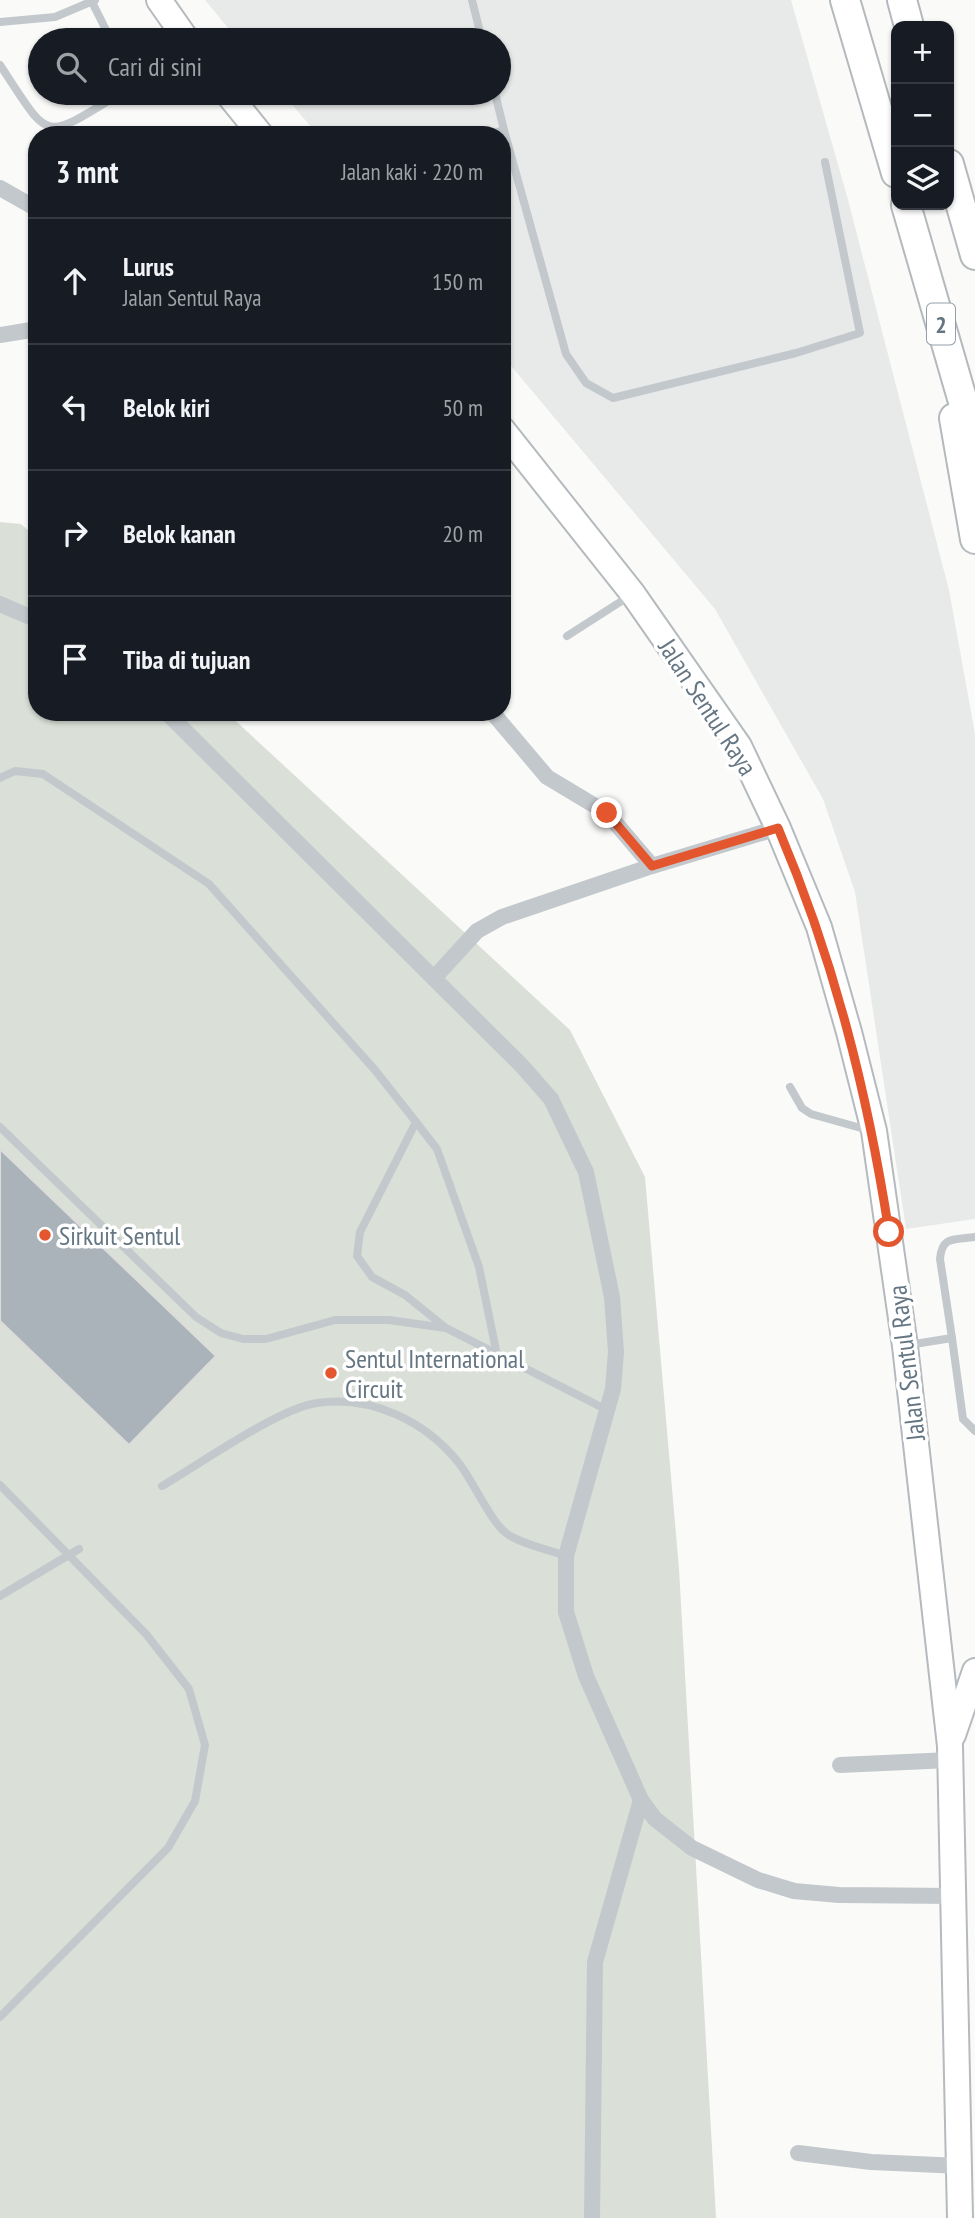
<!DOCTYPE html>
<html lang="id">
<meta charset="utf-8">
<style>
:root{--surface:#171b24;--page:#20242c;--text:#f1f3f6;--muted:#9ea1a6;--line:#363941}
body{margin:0;font-family:"PT Sans Narrow",sans-serif;background:var(--page);color:var(--text)}
.controls{position:absolute;right:21px;top:21px;display:grid;overflow:hidden;border-radius:14px;box-shadow:0 2px 5px #0004}
.controls button{width:63px;height:63px;display:grid;place-items:center;padding:0;border:0;border-bottom:2px solid var(--line);background:var(--surface);color:var(--text);font:35px sans-serif}
.stop{position:absolute;width:21px;height:21px;margin:-16px;border:5px solid #e4572e;border-radius:50%;background:#fff}
.stop.end{background:#e4572e;border-color:#fff;box-shadow:0 2px 7px #0008}
.list{margin:0;padding:0;list-style:none}
h2{display:flex;justify-content:space-between;align-items:center;height:91px;margin:0;padding:0 28px;font-size:30px}
h2 small{font-size:23px;font-weight:400;color:var(--muted)}
.list li{display:grid;grid-template-columns:46px 1fr auto;gap:21px;align-items:center;box-sizing:border-box;height:126px;padding:0 28px;border-top:2px solid var(--line)}
.list b{display:block;font-size:26px;white-space:nowrap}
.list p{margin:0;font-size:23px;white-space:nowrap;color:var(--muted)}
.list em{font-size:23px;font-style:normal;color:var(--muted)}
.icon{flex:none;width:38px;height:38px;fill:none;stroke:currentColor;stroke-width:2;stroke-linecap:round;stroke-linejoin:round}
.map{position:relative;flex:none;width:975px;height:2218px;overflow:hidden}
.search{position:absolute;background:var(--surface);box-shadow:0 2px 5px #0004;left:28px;top:28px;width:483px;height:77px;display:flex;align-items:center;gap:18px;box-sizing:border-box;padding:0 24px;border-radius:38px;color:var(--muted);font-size:26px}
.panel{position:absolute;background:var(--surface);box-shadow:0 2px 5px #0004;left:28px;top:126px;width:483px;height:595px;border-radius:28px}
.map>svg:first-child{display:block}
</style>
<div class="map">
<svg width="975" height="2218" viewBox="0 0 975 2218">
<rect width="100%" height="100%" fill="#fafaf8"/>
<path fill="#e8e9e9" d="M 205,0 L 791,0 L 847,196 L 949,590 L 975,734 L 975,1219 L 906,1229 L 855,892 L 823,799 L 715,609 L 502,355 L 502,135 L 318,135 L 282,93 L 499,93 L 499,40 L 238,40 Z"/>
<path fill="#dadfd7" d="M 0,522 L 21,524 L 37,538 L 37,712 L 226,712 L 570,1030 L 645,1177 L 679,1569 L 716,2218 L 0,2218 Z"/>
<path fill="#aab3b9" stroke="#dcdcda" stroke-width="2" d="M 0,1149 L 216,1356 L 129,1445 L 0,1321 Z"/>
<g fill="none" stroke-linecap="round" stroke-linejoin="round">
<g stroke="#b5babe" stroke-width="28">
<g id="primary">
<path d="M 159,0 L 187,40"/>
<path d="M 227,93 L 261,135"/>
<path d="M 502,429 L 633,594 L 739,746 L 778,828 L 819,927 L 849,1032 L 874,1131 L 905,1346 L 950,1746 L 960,2218"/>
<path d="M 953,1735 L 975,1671"/>
</g>
</g>
<g stroke="#b4b9bd" stroke-width="32">
<g id="motorway">
<path d="M 845,0 L 896,173"/>
<path d="M 902,0 L 909,26"/>
<path d="M 949,164 L 975,255"/>
<path d="M 906,205 L 975,443"/>
<path d="M 954,418 L 975,539"/>
</g>
</g>
<g stroke="#c3c8cc" stroke-width="8">
<path d="M 472,0 L 482,40"/>
<path d="M 92,2 L 111,40"/>
<path d="M 0,22 L 55,17 L 95,0"/>
<path d="M 0,65 C 51,142 41,142 121,93"/>
<path d="M 495,93 L 504,130"/>
<path d="M 486,135 L 504,130 L 566,354 L 586,383 L 613,398 L 796,353 L 860,333 L 825,162"/>
<path d="M 567,636 L 631,595"/>
<path d="M 0,778 L 15,771 L 43,774 L 209,884 L 375,1070 L 416,1122 L 437,1149 L 479,1267 L 497,1355"/>
<path d="M 790,1087 L 802,1108 L 811,1114 L 868,1130"/>
<path d="M 416,1122 L 360,1232 L 357,1256 L 372,1277 L 405,1295 L 446,1328"/>
<path d="M 0,1127 L 196,1317 L 221,1333 L 243,1339 L 266,1339 L 335,1320 L 389,1320 L 446,1328 L 609,1411"/>
<path d="M 952,1338 L 963,1419 L 975,1431"/>
<path d="M 908,1345 L 952,1338 L 940,1259 C 942,1235 955,1240 975,1237"/>
<path d="M 0,1485 L 146,1634 L 189,1689 L 205,1745 L 195,1801 L 168,1848 L 0,2017"/>
<path d="M 162,1486 C 198,1465 279,1408 317,1403 C 371,1395 425,1421 458,1462 C 472,1479 491,1522 506,1533 C 518,1543 550,1550 566,1556"/>
<path d="M 0,1596 L 79,1549"/>
</g>
<g stroke="#c3c8cc" stroke-width="16">
<path d="M 0,188 L 37,209"/>
<path d="M 0,335 L 37,329"/>
<path d="M 0,604 L 37,620"/>
<path d="M 166,712 L 522,1066 L 551,1099 L 586,1172 L 612,1297 L 616,1352 L 613,1389 L 566,1556 L 566,1612 L 586,1676 L 641,1800 L 655,1819 L 692,1848 L 758,1880 L 794,1891 L 839,1895 L 955,1896"/>
<path d="M 492,712 L 547,777 L 607,813 L 652,866"/>
<path d="M 434,978 L 477,931 L 502,917 L 652,866 L 778,828"/>
<path d="M 840,1765 L 950,1760"/>
<path d="M 798,2153 L 871,2162 L 961,2166"/>
<path d="M 592,2218 L 595,1962 L 641,1800"/>
</g>
<use href="#primary" stroke="#fff" stroke-width="24"/>
<use href="#motorway" stroke="#fff" stroke-width="28"/>
</g>
<g fill="none" stroke-linecap="round" stroke-linejoin="round">
<path stroke="#e4572e" stroke-width="9" d="M 607,813 L 652,866 L 778,828 C 834,960 867,1090 889,1232"/>
</g>
<g fill="#e4572e" stroke="#fff" stroke-width="2.5">
<circle cx="45" cy="1235" r="7"/>
<circle cx="331" cy="1373" r="7"/>
</g>
<g text-anchor="middle" dominant-baseline="central" stroke-width="7" stroke-linejoin="round" paint-order="stroke">
<rect fill="#fff" stroke="#939fa8" stroke-width="2" x="927" y="303.5" width="28" height="41" rx="5"/>
<g font-size="24" font-weight="bold" fill="#657683">
<text x="941" y="324">2</text>
</g>
<g font-size="26" fill="#657683" stroke="#fff">
<text transform="translate(708 707) rotate(57)">Jalan Sentul Raya</text>
<text transform="translate(906 1363) rotate(-97)">Jalan Sentul Raya</text>
</g>
<g font-size="26" fill="#657683" stroke="#fff" text-anchor="start">
<text x="59" y="1235">Sirkuit Sentul</text>
<text x="345" y="1358">Sentul International<tspan x="345" dy="30">Circuit</tspan></text>
</g>
</g>
</svg>
<div class="controls">
<button>+</button>
<button>−</button>
<button><svg class="icon" aria-label="layers" viewBox="0 0 24 24"><path d="M12 4l9 5-9 5-9-5zM3 14l9 5 9-5"/></svg></button>
</div>
<div class="stop" style="left:889px;top:1232px"></div>
<div class="stop end" style="left:607px;top:813px"></div>
<div class="search"><svg class="icon" aria-label="search" viewBox="0 0 24 24"><circle cx="10" cy="10" r="6"/><path d="M15 15l6 6"/></svg>Cari di sini</div>
<section class="panel">
<h2>3 mnt<small>Jalan kaki · 220 m</small></h2>
<ul class="list">
<li><svg class="icon" aria-label="ahead" viewBox="0 0 24 24"><path d="M12 20V5M6 11l6-6 6 6"/></svg><div><b>Lurus</b><p>Jalan Sentul Raya</p></div><em>150 m</em></li>
<li><svg class="icon" aria-label="left" viewBox="0 0 24 24"><path d="M17 20v-9H6M10 6l-5 5 5 5"/></svg><div><b>Belok kiri</b></div><em>50 m</em></li>
<li><svg class="icon" aria-label="right" viewBox="0 0 24 24"><path d="M7 20v-9h11M14 6l5 5-5 5"/></svg><div><b>Belok kanan</b></div><em>20 m</em></li>
<li><svg class="icon" aria-label="arrive" viewBox="0 0 24 24"><path d="M6 21V4h12l-3 4 3 4H6"/></svg><div><b>Tiba di tujuan</b></div></li>
</ul>
</section>
</div>
